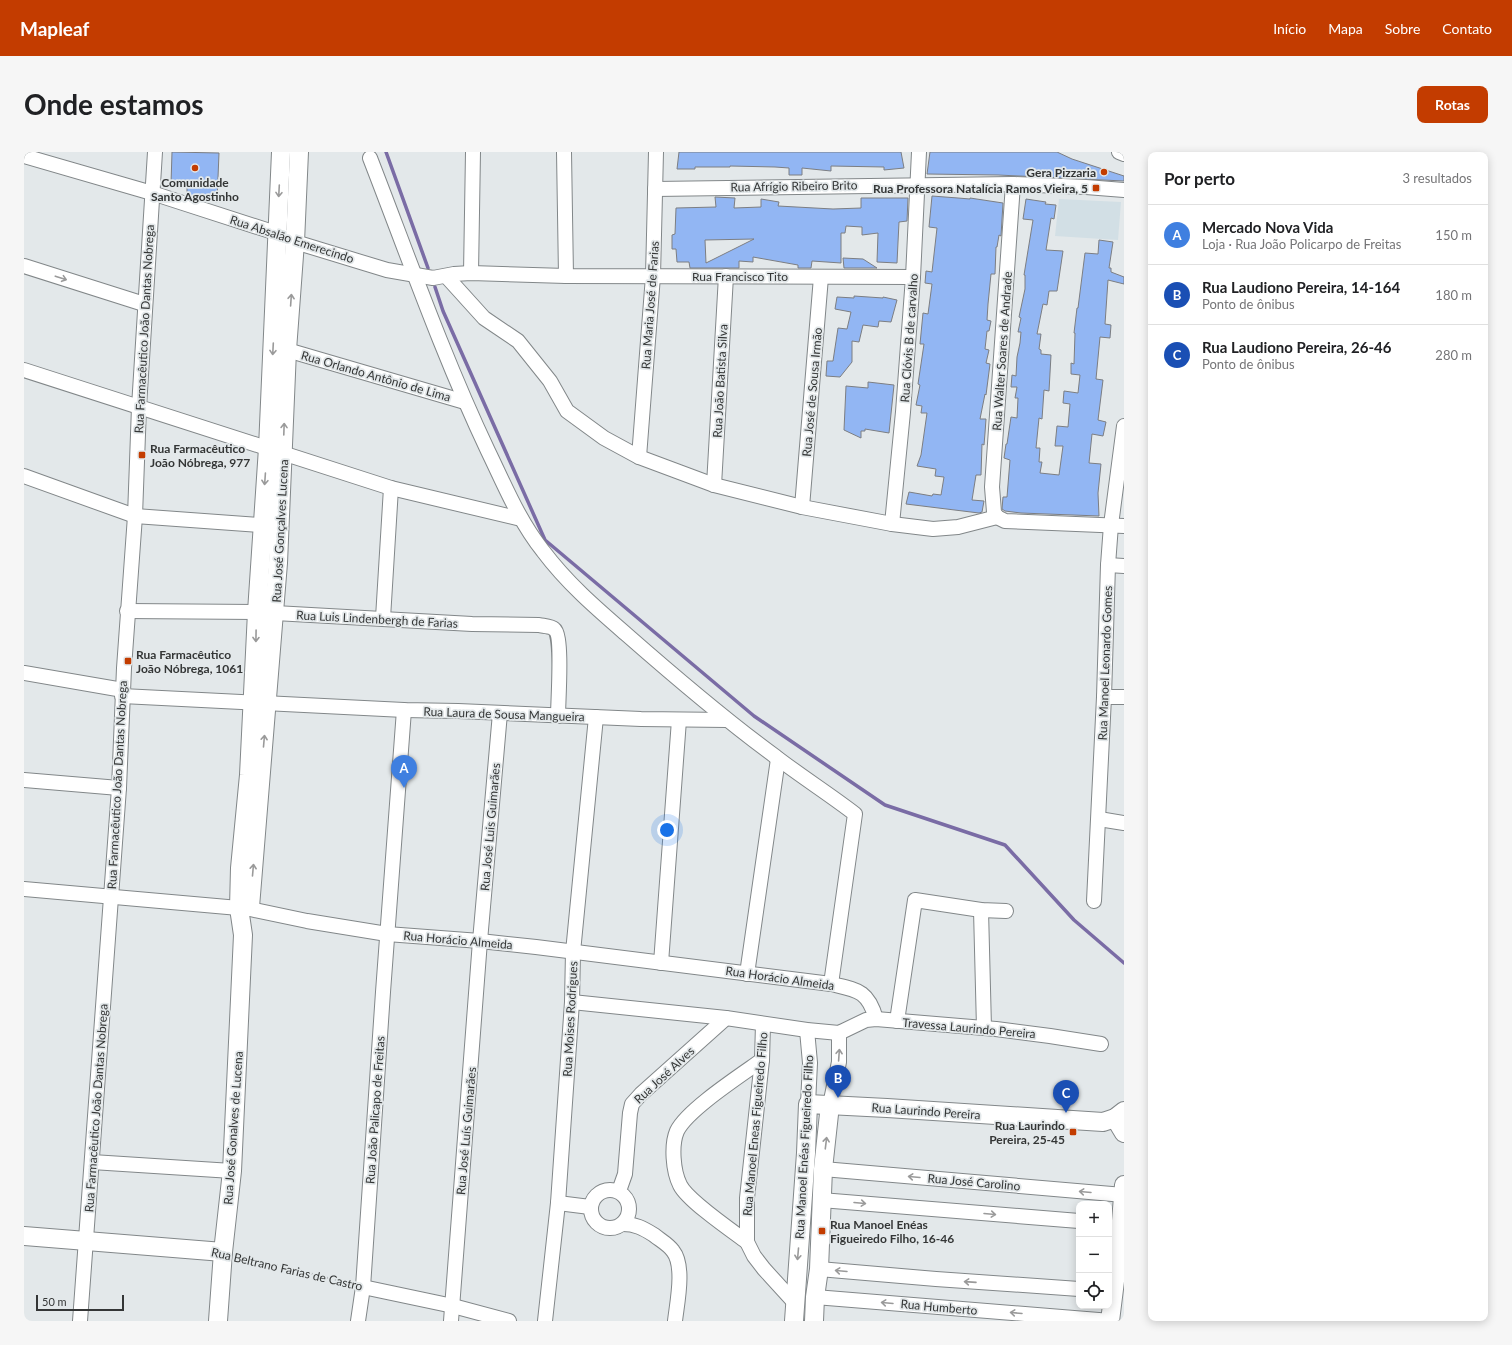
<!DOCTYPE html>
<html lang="pt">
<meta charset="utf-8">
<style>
:root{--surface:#fff;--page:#f6f6f6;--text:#202124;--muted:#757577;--line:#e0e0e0;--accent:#c33c00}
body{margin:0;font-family:Lato,sans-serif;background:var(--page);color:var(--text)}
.controls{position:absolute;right:12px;bottom:12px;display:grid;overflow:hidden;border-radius:8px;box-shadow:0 2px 10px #0003}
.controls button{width:36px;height:36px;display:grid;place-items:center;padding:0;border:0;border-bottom:1px solid var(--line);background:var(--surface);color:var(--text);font:20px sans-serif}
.scale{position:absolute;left:12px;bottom:10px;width:88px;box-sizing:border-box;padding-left:4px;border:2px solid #343636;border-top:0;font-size:11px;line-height:14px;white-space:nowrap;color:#343636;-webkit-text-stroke:3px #e3e8ea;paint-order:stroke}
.you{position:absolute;left:643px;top:678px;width:14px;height:14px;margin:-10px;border:3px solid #fff;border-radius:50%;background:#1a73e8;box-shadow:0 0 0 6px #1a73e833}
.badge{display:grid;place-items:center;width:26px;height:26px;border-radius:50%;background:var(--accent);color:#fff;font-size:13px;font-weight:700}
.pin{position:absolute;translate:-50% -33px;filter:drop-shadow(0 1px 2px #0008)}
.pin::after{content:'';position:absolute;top:21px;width:14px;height:12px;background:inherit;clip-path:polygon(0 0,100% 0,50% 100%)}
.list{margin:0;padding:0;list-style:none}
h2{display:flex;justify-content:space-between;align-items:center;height:52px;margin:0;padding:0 16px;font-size:17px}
h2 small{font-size:13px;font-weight:400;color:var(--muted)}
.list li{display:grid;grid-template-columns:26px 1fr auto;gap:12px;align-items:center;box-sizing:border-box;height:60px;padding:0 16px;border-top:1px solid var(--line)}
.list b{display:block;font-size:15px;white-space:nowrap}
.list p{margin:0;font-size:13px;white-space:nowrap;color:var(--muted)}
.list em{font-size:13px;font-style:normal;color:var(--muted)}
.icon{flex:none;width:22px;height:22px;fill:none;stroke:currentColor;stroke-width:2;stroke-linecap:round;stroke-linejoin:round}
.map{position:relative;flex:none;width:1100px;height:1169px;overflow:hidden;border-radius:8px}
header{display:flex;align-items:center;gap:24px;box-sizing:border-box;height:56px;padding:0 20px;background:var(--accent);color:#fff}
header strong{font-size:19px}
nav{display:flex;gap:22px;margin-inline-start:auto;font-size:14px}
.intro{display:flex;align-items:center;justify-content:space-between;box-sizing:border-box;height:96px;padding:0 24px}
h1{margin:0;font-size:28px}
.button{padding:10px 18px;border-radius:8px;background:var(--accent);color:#fff;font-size:14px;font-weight:700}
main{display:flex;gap:24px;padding:0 24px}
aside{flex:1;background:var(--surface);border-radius:8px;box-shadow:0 2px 10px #0003}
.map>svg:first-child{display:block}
</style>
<header>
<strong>Mapleaf</strong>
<nav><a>Início</a><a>Mapa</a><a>Sobre</a><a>Contato</a></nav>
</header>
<div class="intro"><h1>Onde estamos</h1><a class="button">Rotas</a></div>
<main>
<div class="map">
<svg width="1100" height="1169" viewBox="0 0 1100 1169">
<rect width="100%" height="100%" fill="#e3e8ea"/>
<path fill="#d2dfe5" d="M 1035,47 L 1097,50 L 1094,88 L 1031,84 Z"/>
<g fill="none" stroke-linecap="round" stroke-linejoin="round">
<g stroke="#7a6ca5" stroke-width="3.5">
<path d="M 362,0 L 404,116"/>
<path d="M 411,135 L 419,159 L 521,388 L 730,564 L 861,653 L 981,693 L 1050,768 L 1100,811"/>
</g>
</g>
<g fill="#92b6f3" stroke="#7c7e82" fill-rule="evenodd">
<path d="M 148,0 L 195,1 L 193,50 L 163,43 L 163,34 L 147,32 Z"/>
<path d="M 655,0 L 877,0 L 880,16 L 860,18 L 860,15 L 807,14 L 807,19 L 778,16 L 778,23 L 765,23 L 765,16 L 751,15 L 706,14 L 706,15 L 671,15 L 671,17 L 653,17 Z"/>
<path d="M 906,0 L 1033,0 L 1048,7 L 1100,24 L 1100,29 L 974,23 L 903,22 Z"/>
<path d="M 908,44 L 934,46 L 946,47 L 946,46 L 979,51 L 977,84 L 975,83 L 973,95 L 972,95 L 971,122 L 967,122 L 964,152 L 963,168 L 967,169 L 965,179 L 963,179 L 961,197 L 965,198 L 962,211 L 966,212 L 962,243 L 961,242 L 956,267 L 962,267 L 961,281 L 960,293 L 958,292 L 957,323 L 952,323 L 948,348 L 960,349 L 958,360 L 955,361 L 882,352 L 885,340 L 908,344 L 909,342 L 917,343 L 920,325 L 911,324 L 912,317 L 893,314 L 897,303 L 903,261 L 897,261 L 898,254 L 892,253 L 896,233 L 894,232 L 900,192 L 896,192 L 899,161 L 904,162 L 908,132 L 901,131 L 902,119 L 908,120 L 913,76 L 905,75 Z"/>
<path d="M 691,45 L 711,46 L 710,56 L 737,55 L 737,47 L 755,50 L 754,54 L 809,57 L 837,56 L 837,46 L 884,46 L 883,69 L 875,70 L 873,111 L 853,110 L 854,81 L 838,83 L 838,75 L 822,74 L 821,81 L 817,81 L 817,111 L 788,109 L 787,116 L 774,116 L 774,113 L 729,105 L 729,110 L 715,109 L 715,116 L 666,116 L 665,110 L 653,110 L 652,97 L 648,97 L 648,83 L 651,82 L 652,56 L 692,55 ZM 730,87 L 682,111 L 681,88 Z"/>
<path d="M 1002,47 L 1022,50 L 1021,52 L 1032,53 L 1030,67 L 1027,66 L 1022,98 L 1039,99 L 1033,139 L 1025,139 L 1023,153 L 1019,152 L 1013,182 L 1017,182 L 1015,197 L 1017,198 L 1017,202 L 1027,203 L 1025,239 L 1020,238 L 1018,267 L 1015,266 L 1012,296 L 1016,296 L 1015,310 L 1018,310 L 1016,321 L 1035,323 L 1039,294 L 1031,294 L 1033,274 L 1044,275 L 1046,252 L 1039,251 L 1040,239 L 1054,241 L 1056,223 L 1047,222 L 1047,211 L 1050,212 L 1051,181 L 1050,181 L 1053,156 L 1054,156 L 1061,101 L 1074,102 L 1075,88 L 1089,90 L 1085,116 L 1087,116 L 1087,120 L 1100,125 L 1100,132 L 1084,128 L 1081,172 L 1087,173 L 1086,186 L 1076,185 L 1072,227 L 1079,228 L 1074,268 L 1082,270 L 1079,284 L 1068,282 L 1065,311 L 1077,312 L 1074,341 L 1075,364 L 997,361 L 981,359 L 978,357 L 979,345 L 983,345 L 986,308 L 980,306 L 982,292 L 983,292 L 987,265 L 993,266 L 994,246 L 991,246 L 993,235 L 987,235 L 988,223 L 992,224 L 993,205 L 996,191 L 997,180 L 994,180 L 997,166 L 995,165 L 1001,137 L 1001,123 L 1000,123 L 1009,68 L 999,67 Z"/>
<path d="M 819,106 L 839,107 L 853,116 L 820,116 Z"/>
<path d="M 830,144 L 859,146 L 859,145 L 873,148 L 867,170 L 855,169 L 854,175 L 839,173 L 835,190 L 828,189 L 828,210 L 816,225 L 802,224 L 803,209 L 809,209 L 814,176 L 823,177 L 827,160 L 811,157 L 813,145 L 830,146 Z"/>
<path d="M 844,230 L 870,233 L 865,281 L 841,277 L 841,279 L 837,279 L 837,286 L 820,278 L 822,234 L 844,236 Z"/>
</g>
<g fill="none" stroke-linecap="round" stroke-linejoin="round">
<g stroke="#828789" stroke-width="16">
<g id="minor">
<path d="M 540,0 L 542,124"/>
<path d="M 1095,0 L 1100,2"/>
<path d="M 0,4 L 128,41 L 252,81 L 271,90 L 363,118 L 409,126 L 430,122 L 447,121 L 542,124 L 889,125"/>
<path d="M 346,6 C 384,104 419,204 464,299 C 481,334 495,369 519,399 C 543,431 572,456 602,482 C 651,525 700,567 752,605 C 778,625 805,642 831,662 L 807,832"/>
<path d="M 631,37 L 989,32 L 1062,35 L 1100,38"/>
<path d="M 0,114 L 120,152"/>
<path d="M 447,121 L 449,0"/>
<path d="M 422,124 L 460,166 L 494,189 L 526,229 L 543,259 L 580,286 L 615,305 L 690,333 L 778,355 L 868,372 L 909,377 L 934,375 L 973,365"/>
<path d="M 263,198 L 441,250"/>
<path d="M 0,218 L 367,336 L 497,367"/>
<path d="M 615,305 L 629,124 L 632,0"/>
<path d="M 0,324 L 111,364 L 248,374"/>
<path d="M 690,333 L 702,124"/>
<path d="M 778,355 L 797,125"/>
<path d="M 973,365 L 970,360 L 968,335 L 989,32"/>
<path d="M 973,365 L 981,369 L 1100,374"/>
<path d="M 868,372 L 879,260 L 889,125 L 895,0"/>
<path d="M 1084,413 L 1100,414"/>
<path d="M 103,459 L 233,460 L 448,472 L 515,473 C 519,474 527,474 530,477 C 539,483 534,550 534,564"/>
<path d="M 359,466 L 367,336"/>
<path d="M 0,521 L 99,538"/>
<path d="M 98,544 L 380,558 L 434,559 L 617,567 L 703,568"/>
<path d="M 1080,545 L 1100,545"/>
<path d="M 0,628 L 95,636"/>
<path d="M 1075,667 L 1100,671"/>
<path d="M 0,737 L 226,757 L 283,769 L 363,782 L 456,789 L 512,795 L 807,832 C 833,838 844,838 852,867"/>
<path d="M 1070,749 L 1080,545 L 1084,413 L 1087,373 L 1100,274"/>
<path d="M 957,758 L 960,876"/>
<path d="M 637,811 L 655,568"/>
<path d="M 723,822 L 754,607"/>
<path d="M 548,850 L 702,866 L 783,878 L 815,881 L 842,868 L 852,867 L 972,877 L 1026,884 L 1077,892"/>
<path d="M 873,869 L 891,748 L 957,758 L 982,759"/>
<path d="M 739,872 L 738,908 L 723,1046 L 723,1090 L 730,1104 L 740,1117 L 771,1151"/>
<path d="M 783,878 L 786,911 L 784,952"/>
<path d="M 806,953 L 815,910 L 815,881"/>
<path d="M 68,1010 L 208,1019"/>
<path d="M 799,1017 L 1100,1043"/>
<circle cx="586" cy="1057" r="19"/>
<path d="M 595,1039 L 601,1022 L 606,961 L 608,952 L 617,942 L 702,866"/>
<path d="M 797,1048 L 1055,1069"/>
<path d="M 534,1051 L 566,1055"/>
<path d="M 599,1072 C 611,1072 619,1076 630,1083 C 636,1088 644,1092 649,1099 C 661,1114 653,1151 651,1169"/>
<path d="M 723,1090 C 708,1079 663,1048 656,1033 C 649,1019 647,993 653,979 C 663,958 717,923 738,908"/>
<path d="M 795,1117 L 912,1127 L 1055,1137"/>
<path d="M 339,1135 L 429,1154 L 485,1169"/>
<path d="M 791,1145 L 1087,1169"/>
<path d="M 56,1169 L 95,636 L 100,516 L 111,364 L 115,255 L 131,0"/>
<path d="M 334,1169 L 339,1135 L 359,840 L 380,558"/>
<path d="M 427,1169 L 456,789 L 476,561"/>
<path d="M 521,1169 L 534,1051 L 548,850 L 549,800 L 572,565"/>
</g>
</g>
<g stroke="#828789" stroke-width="20">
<g id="tertiary">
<path d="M 226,755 L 254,411 L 263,198 L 271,90 L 275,0"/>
<path d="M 1091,966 L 1100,981"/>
<path d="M 0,1084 L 199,1100"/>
<path d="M 194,1169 L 199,1100 L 208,1019 L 219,783 L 215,756 L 216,716 L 225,623 L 233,460 L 244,296 L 257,0"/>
<path d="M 770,1169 L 782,1001 L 784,952 L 863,956 L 1079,970 L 1091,966 L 1100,959"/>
<path d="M 790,1169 L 791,1145 L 795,1117 L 799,1017 L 806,953"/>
<path d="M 1086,1169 L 1094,1105 L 1100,1033"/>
</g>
</g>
<path stroke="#adb1b3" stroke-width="2" stroke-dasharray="1 3" stroke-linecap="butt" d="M 214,1103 L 328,1132"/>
<use href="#minor" stroke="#fff" stroke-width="14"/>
<use href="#tertiary" stroke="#fff" stroke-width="18"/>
</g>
<defs><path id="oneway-shaft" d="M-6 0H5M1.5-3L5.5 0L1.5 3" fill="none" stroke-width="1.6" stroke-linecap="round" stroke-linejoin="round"/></defs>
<g stroke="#9a9a9a">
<use href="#oneway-shaft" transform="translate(255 39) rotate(93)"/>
<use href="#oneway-shaft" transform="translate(37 126) rotate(18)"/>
<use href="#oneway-shaft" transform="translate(267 148) rotate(-86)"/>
<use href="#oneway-shaft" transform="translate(249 197) rotate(93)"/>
<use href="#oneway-shaft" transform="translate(260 277) rotate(-88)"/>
<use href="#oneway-shaft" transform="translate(241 327) rotate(94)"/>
<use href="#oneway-shaft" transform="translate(232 484) rotate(91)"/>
<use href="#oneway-shaft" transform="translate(240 589) rotate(-85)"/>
<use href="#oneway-shaft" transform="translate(229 718) rotate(-85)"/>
<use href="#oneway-shaft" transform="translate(815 903) rotate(-86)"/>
<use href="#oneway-shaft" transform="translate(802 991) rotate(-83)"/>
<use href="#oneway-shaft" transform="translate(890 1025) rotate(-175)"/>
<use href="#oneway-shaft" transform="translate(1061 1040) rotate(-175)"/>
<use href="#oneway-shaft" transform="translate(836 1051) rotate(5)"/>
<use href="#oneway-shaft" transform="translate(966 1062) rotate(5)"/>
<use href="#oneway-shaft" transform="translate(774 1102) rotate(95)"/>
<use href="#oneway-shaft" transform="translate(817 1119) rotate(-175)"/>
<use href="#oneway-shaft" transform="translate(946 1130) rotate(-176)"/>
<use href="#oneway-shaft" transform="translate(863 1151) rotate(-175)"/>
<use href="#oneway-shaft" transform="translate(992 1161) rotate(-175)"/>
</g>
<g fill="#c33c00" stroke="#e3e8ea" stroke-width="1.5">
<circle cx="171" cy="16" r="4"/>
<circle cx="1080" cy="20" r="4"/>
<rect x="1068" y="32" width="8" height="8" rx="2"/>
<rect x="114" y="299" width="8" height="8" rx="2"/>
<rect x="100" y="505" width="8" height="8" rx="2"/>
<rect x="1045" y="976" width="8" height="8" rx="2"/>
<rect x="794" y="1075" width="8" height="8" rx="2"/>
</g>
<g text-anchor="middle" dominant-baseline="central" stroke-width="3.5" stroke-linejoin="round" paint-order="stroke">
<g font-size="12" font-weight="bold" fill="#343636" stroke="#e3e8ea" text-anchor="end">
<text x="1072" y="20">Gera Pizzaria</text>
<text x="171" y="30" text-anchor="middle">Comunidade<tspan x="171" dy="14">Santo Agostinho</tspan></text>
<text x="1064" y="36">Rua Professora Natalícia Ramos Vieira, 5</text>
<text x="126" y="296" text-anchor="start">Rua Farmacêutico<tspan x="126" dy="14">João Nóbrega, 977</tspan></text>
<text x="112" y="502" text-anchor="start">Rua Farmacêutico<tspan x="112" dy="14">João Nóbrega, 1061</tspan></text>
<text x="1041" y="973">Rua Laurindo<tspan x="1041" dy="14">Pereira, 25-45</tspan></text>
<text x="806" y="1072" text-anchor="start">Rua Manoel Enéas<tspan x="806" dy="14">Figueiredo Filho, 16-46</tspan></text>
</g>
<g font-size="12" fill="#343636" stroke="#e3e8ea">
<text transform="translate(770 34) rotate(-1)">Rua Afrígio Ribeiro Brito</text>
<text transform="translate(268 87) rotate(18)">Rua Absalão Emerecindo</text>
<text x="716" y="124">Rua Francisco Tito</text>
<text transform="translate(626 153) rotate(-86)">Rua Maria José de Farias</text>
<text transform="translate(120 177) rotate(-87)">Rua Farmacêutico João Dantas Nobrega</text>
<text transform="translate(885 186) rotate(-86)">Rua Clóvis B de carvalho</text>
<text transform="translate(978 199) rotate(-86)">Rua Walter Soares de Andrade</text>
<text transform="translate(352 224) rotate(16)">Rua Orlando Antônio de Lima</text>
<text transform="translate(696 229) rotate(-87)">Rua João Batista Silva</text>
<text transform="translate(788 240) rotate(-85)">Rua José de Sousa Irmão</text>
<text transform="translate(256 379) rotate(-87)">Rua José Gonçalves Lucena</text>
<text transform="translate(353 467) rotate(3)">Rua Luis Lindenbergh de Farias</text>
<text transform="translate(1081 511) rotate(-88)">Rua Manoel Leonardo Gomes</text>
<text transform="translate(480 562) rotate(2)">Rua Laura de Sousa Mangueira</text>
<text transform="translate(93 633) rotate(-87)">Rua Farmacêutico João Dantas Nobrega</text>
<text transform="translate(466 675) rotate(-85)">Rua José Luis Guimarães</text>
<text transform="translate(434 788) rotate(5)">Rua Horácio Almeida</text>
<text transform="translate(756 826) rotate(8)">Rua Horácio Almeida</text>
<text transform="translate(546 867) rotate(-87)">Rua Moises Rodrigues</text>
<text transform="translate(945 876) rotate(5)">Travessa Laurindo Pereira</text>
<text transform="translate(640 923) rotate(-43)">Rua José Alves</text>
<text transform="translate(72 956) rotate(-86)">Rua Farmacêutico João Dantas Nobrega</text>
<text transform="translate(351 958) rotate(-86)">Rua João Palicapo de Freitas</text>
<text transform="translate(902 959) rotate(4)">Rua Laurindo Pereira</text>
<text transform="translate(731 972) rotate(-85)">Rua Manoel Eneas Figueiredo Filho</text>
<text transform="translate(209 976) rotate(-86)">Rua José Gonalves de Lucena</text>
<text transform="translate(442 979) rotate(-85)">Rua José Luís Guimarães</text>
<text transform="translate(780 995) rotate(-87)">Rua Manoel Enéas Figueiredo Filho</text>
<text transform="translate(950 1030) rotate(5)">Rua José Carolino</text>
<text transform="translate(263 1117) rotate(13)">Rua Beltrano Farias de Castro</text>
<text transform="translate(915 1155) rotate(5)">Rua Humberto</text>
</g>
</g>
</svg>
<div class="controls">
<button>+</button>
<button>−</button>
<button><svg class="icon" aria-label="locate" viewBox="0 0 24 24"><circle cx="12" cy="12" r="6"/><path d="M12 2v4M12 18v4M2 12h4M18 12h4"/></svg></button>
</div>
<div class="scale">50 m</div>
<div class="you"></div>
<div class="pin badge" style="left:380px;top:636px;background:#3f7fe0">A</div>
<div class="pin badge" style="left:814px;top:946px;background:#1a4fb4">B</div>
<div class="pin badge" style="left:1042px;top:961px;background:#1a4fb4">C</div>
</div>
<aside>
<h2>Por perto<small>3 resultados</small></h2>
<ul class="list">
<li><span class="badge" style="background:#3f7fe0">A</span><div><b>Mercado Nova Vida</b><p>Loja · Rua João Policarpo de Freitas</p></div><em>150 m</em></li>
<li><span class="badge" style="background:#1a4fb4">B</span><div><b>Rua Laudiono Pereira, 14-164</b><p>Ponto de ônibus</p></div><em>180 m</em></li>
<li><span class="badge" style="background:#1a4fb4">C</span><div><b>Rua Laudiono Pereira, 26-46</b><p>Ponto de ônibus</p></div><em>280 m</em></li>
</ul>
</aside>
</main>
